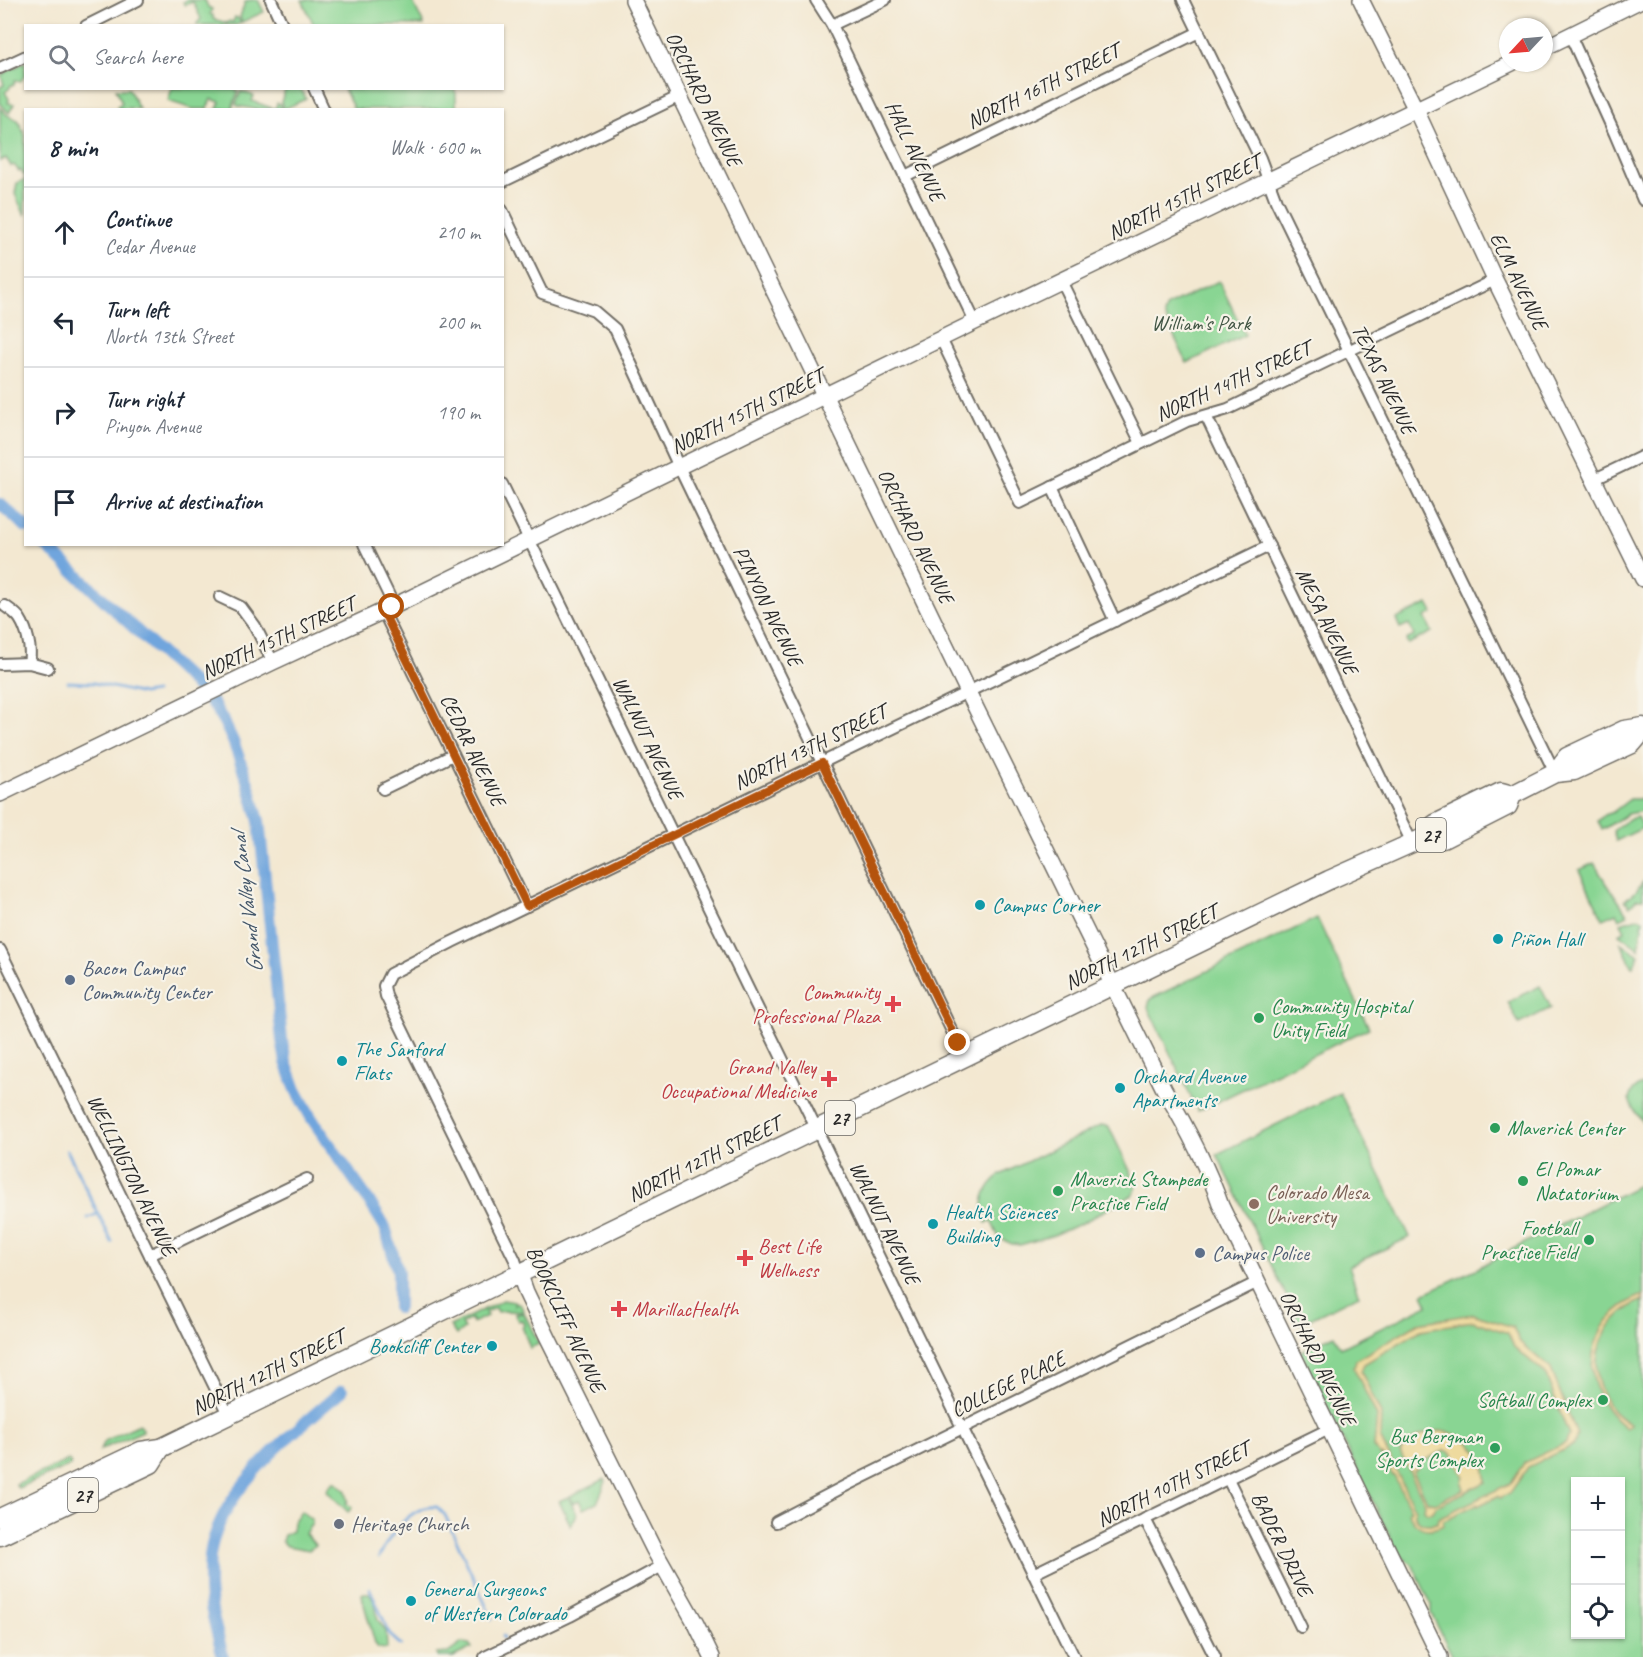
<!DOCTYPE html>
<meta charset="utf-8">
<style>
:root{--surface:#fff;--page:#f6f6f7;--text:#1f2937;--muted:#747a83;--line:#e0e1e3}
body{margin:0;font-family:Caveat,sans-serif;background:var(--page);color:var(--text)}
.controls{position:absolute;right:18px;bottom:18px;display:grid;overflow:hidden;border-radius:0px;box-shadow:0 2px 4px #0004}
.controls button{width:54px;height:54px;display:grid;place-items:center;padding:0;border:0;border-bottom:2px solid var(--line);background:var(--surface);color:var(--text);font:30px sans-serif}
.compass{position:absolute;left:1499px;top:18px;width:54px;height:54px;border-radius:50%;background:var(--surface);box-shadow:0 2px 4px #0004;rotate:244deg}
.stop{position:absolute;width:18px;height:18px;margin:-14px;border:4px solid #b45309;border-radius:50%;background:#fff}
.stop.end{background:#b45309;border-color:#fff;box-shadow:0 2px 6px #0008}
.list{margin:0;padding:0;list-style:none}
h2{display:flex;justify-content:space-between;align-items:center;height:78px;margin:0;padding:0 24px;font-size:26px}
h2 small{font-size:20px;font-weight:400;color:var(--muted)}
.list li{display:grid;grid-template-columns:39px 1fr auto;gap:18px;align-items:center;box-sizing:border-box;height:90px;padding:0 24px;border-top:2px solid var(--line)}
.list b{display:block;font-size:22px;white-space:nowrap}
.list p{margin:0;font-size:20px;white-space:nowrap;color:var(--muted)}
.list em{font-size:20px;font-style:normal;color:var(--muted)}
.icon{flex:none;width:33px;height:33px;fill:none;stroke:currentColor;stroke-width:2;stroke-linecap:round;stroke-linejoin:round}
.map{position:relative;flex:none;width:1643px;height:1657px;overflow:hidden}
.search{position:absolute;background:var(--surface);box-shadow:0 2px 4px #0004;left:24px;top:24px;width:480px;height:66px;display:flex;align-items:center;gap:15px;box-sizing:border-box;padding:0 21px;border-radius:0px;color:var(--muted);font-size:22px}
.panel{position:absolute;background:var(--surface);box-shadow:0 2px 4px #0004;left:24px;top:108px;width:480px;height:438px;border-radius:0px}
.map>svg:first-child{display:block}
</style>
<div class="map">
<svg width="1643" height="1657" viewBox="0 0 1643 1657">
<rect width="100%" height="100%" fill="#f7f3e8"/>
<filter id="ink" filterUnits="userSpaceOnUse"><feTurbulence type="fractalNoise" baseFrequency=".0167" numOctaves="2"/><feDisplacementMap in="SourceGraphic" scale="12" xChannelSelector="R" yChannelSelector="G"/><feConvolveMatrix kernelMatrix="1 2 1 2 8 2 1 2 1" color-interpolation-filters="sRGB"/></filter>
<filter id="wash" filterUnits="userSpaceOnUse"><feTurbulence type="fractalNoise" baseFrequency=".008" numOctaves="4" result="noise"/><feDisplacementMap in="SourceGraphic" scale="24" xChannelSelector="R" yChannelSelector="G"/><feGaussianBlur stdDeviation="1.35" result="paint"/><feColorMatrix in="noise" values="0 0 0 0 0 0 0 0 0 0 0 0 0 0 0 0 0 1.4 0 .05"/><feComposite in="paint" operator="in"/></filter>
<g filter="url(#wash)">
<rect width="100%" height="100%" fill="#f3e8d1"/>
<g fill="#89d593" stroke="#5a805f" stroke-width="1.5" fill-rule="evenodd">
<path d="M 188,0 L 205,0 L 208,7 L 212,9 L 210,14 L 213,15 L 213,19 L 227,23 L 229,21 L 233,22 L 235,17 L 238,18 L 241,23 L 236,25 L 197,25 L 197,23 L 201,19 L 193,2 L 185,5 L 183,2 Z"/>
<path d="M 250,0 L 258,0 L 264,12 L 242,22 L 240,17 L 245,2 Z"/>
<path d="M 302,0 L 412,0 L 424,25 L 314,25 Z"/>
<path d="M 25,62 L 25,75 L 21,81 L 15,80 L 14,85 L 11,85 L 9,89 L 5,92 L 9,99 L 8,103 L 14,104 L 9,113 L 0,103 L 0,87 L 4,85 L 1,75 Z"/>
<path d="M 172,88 L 233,89 L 237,90 L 238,92 L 232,109 L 217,109 L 220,102 L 211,99 L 207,109 L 193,109 L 168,101 Z"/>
<path d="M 116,89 L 129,89 L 139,109 L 128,108 L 118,109 L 117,106 L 122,103 Z"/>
<path d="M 287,89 L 301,89 L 306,99 L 284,109 L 281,102 L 285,90 Z"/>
<path d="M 344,89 L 454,89 L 456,93 L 456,109 L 354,109 Z"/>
<path d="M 241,91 L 254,96 L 252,101 L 275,109 L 277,103 L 280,104 L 282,109 L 255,109 L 238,106 L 236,104 Z"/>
<path d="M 0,107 L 7,115 L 18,120 L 25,135 L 25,216 L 15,194 L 17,183 L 24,180 L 25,177 L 21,170 L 19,171 L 14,165 L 11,166 L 6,158 L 0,161 Z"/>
<path d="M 1219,281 L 1245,335 L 1187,363 L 1164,315 L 1167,306 Z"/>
<path d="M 1428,604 L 1433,613 L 1425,617 L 1432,632 L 1408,644 L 1406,640 L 1414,636 L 1409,624 L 1400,628 L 1396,619 Z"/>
<path d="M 1630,799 L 1643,799 L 1643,811 L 1627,814 L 1602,830 L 1598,821 L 1604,815 L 1613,812 Z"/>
<path d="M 1637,817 L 1643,828 L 1616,841 L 1613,831 L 1629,819 Z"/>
<path d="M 1594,863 L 1601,875 L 1628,915 L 1619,919 L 1616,913 L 1603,919 L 1579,870 Z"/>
<path d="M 1643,882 L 1643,899 L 1637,899 L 1630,906 L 1625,900 L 1636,891 Z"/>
<path d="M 1317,918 L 1369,1028 L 1198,1111 L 1148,1008 L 1150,999 Z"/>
<path d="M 1637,918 L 1643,919 L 1639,949 L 1619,934 L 1625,931 L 1621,923 Z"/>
<path d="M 1621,943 L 1639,955 L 1633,966 L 1632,966 Z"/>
<path d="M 1540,986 L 1551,1008 L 1519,1024 L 1508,1002 Z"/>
<path d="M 1643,1085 L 1643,1122 L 1635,1112 L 1629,1100 C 1631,1091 1634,1088 1643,1085 Z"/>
<path d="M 1340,1093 L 1410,1237 L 1349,1266 C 1353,1276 1354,1286 1359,1295 L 1300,1324 L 1217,1154 Z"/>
<path d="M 1102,1125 L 1109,1127 L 1132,1175 L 1136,1188 L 1133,1195 L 1082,1223 L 1054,1235 L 1020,1245 L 1012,1244 L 999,1238 L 991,1221 L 986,1223 C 979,1204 984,1188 1000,1175 Z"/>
<path d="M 1643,1183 L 1643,1657 L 1453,1657 L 1431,1613 L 1431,1604 L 1412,1564 L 1399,1555 L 1301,1354 L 1301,1352 L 1334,1335 L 1341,1348 L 1428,1305 L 1423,1294 L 1478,1268 L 1497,1257 ZM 1576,1482 L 1620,1482 L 1620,1634 L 1576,1634 Z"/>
<path d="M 503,1300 L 515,1302 L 514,1306 L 517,1303 L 521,1306 L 524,1312 L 506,1311 L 497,1312 L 495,1308 L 485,1312 L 487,1316 L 473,1323 L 471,1319 L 461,1324 L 464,1329 L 456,1335 L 450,1326 Z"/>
<path d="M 524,1313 L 539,1344 L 530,1348 L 523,1329 L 522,1327 L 524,1325 L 522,1320 L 518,1321 L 515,1314 Z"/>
<path d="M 139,1424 L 143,1431 L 100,1450 L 106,1440 Z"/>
<path d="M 69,1460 L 71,1464 L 69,1466 L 18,1488 L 16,1484 Z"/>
<path d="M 605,1479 L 606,1481 L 597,1503 L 583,1509 L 579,1500 L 573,1503 L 570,1496 Z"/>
<path d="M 335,1481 L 346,1491 L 348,1501 L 346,1503 L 352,1508 L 348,1512 L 327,1491 L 328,1487 Z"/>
<path d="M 568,1497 L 577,1514 L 571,1526 L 559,1501 Z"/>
<path d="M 301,1511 L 312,1520 L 312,1524 L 305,1533 L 315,1545 L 309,1550 L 287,1546 L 282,1541 L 284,1535 L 292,1531 L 293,1522 Z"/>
<path d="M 364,1593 L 369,1593 L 375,1603 L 378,1620 L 386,1631 L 387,1649 L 378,1648 L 375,1643 L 363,1601 L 362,1594 Z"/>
<path d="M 462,1643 L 469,1644 L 472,1648 L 453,1657 L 437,1657 L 436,1654 L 448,1653 Z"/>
</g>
<g fill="#eeda9e" stroke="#8c8264" stroke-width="1.5" fill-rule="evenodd">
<path d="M 1643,1295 L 1643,1300 C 1600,1317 1582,1369 1610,1407 C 1616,1415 1623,1420 1631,1425 L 1626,1428 C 1575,1390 1583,1318 1643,1295 Z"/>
<path d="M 1473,1314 L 1513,1327 L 1520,1342 L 1551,1369 L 1577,1435 L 1574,1445 L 1528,1467 L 1510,1493 L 1500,1498 L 1498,1496 L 1478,1506 L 1477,1504 L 1442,1521 L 1444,1525 C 1426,1533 1416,1529 1408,1512 L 1411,1510 L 1394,1476 L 1393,1476 L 1382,1455 L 1380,1456 L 1374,1447 L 1377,1416 L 1354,1368 L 1356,1360 L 1418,1323 ZM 1473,1321 L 1508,1333 L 1514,1347 L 1545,1373 L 1569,1435 L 1566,1443 L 1524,1463 L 1511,1483 L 1438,1518 L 1437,1523 C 1427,1526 1412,1523 1415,1510 L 1380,1437 L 1381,1414 L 1361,1371 L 1364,1364 L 1421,1330 Z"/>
<path d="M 1439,1431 C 1467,1433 1486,1453 1486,1482 L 1436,1506 L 1433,1512 L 1428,1513 L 1424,1510 L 1425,1503 L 1400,1452 C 1410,1439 1422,1432 1439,1431 ZM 1445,1450 L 1452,1453 L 1464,1477 L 1462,1483 L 1464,1489 L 1435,1503 L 1427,1501 L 1413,1471 L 1417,1469 L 1421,1462 Z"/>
</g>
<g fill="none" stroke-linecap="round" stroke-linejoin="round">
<g stroke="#70a5dd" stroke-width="3">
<path d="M 68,682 L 94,683 L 143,694 L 155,692"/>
<path d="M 67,1150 L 112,1242"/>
<path d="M 88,1218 L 97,1214"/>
<path d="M 379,1557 C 389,1536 411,1504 437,1507 L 445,1515 L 492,1619"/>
<path d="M 370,1589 L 390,1635 L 401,1645"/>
<path d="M 503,1636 L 504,1638"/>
</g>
<g stroke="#70a5dd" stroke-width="12">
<path d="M 0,504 L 26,527"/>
<path d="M 44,544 L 190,680 L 213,704 L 224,722 L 233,741 L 248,783 L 259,821 L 282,1040 L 286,1062 L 296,1090 L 312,1119 L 369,1201 L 385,1227 L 398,1272 L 398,1308"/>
<path d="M 223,1657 C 218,1634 209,1609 209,1585 C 209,1569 209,1550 215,1535 C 234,1478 297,1429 342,1391"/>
</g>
</g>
</g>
<g filter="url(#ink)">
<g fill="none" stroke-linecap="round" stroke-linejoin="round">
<g stroke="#716d65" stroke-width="14">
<g id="street">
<path d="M 271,0 L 283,26"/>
<path d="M 816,0 L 832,25 L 975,322"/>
<path d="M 1183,0 L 1260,158 L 1276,201 L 1555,773"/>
<path d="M 832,25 L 885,0"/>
<path d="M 86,26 L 138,0"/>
<path d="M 1570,35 L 1615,134 L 1643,200"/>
<path d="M 0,68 L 26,56"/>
<path d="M 314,88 L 324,110"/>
<path d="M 905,176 L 1199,32"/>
<path d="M 502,182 L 680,96"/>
<path d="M 502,210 L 542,293 L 594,311 L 615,329 L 679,467 L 965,1058"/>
<path d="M 1061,281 L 1141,443"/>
<path d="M 941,339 L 1020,503 L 1187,421 L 1228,409 L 1495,280"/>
<path d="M 1206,416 L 1412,843"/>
<path d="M 1595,479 L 1643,456"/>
<path d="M 502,484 L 1074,1657"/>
<path d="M 1052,487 L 1115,621"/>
<path d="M 364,544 L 394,606"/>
<path d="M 220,597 L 241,607 L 255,626 L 273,662"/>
<path d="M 5,606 C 10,610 16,613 20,619 C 27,630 32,649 29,663"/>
<path d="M 383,611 L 527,906"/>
<path d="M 0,664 L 29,663 L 48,668"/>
<path d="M 383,789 L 453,755"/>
<path d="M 0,950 L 229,1416"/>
<path d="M 150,1255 L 307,1179"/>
<path d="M 520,1275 L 515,1260 L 386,996 L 384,986 L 390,974 L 452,942 L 1269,546"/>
<path d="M 1228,1479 L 1301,1627"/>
<path d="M 1145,1519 L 1215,1657"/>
<path d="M 776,1522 L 849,1484 L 1258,1282"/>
<path d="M 1033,1574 L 1329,1429"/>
<path d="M 485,1657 L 570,1616 L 662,1566"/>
</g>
</g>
<g stroke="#716d65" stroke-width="18">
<g id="secondary">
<path d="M 633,0 L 968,692 L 1164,1089 C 1186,1126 1207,1165 1221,1206 L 1440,1657"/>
<path d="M 1361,0 L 1416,110 L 1495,280 L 1643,579"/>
<path d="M 1544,48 L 1641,0"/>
<path d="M 0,794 L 273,662 L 392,607 L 975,322 L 1512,63"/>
<path d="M 520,1275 L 526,1292 L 548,1338 L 653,1548 L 696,1624 L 712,1657"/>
</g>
</g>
<g stroke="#716d65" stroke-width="21">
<g id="primary">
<path d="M 1555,773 L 1567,757 L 1624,730 L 1643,727"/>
<path d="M 1512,795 L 1508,806 L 1443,839 L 1430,835 L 1435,824 L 1501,792 L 1512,795 L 1555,773 L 1574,771 L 1632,744 L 1643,731"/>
<path d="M 0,1518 L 141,1451 L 161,1448 L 1329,880 L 1430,835"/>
<path d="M 0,1536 L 151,1464 L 161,1448"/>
</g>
</g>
<use href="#street" stroke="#fff" stroke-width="10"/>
<use href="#secondary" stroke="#fff" stroke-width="15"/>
<use href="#primary" stroke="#fff" stroke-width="18"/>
</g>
</g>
<g fill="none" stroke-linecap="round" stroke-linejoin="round" filter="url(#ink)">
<path stroke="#b45309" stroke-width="8" d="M 392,607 L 383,611 L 527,906 L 822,763 L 958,1043"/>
</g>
<g fill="#0f9aa8" stroke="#f7f3e8" stroke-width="2">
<circle cx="980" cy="905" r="6"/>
<circle cx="1498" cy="939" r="6"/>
<circle cx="342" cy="1061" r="6"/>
<circle cx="1120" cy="1088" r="6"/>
<circle cx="933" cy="1224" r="6"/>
<circle cx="492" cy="1346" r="6"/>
<circle cx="411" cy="1601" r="6"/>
</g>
<g fill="#5c6f8a" stroke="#f7f3e8" stroke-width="2">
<circle cx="70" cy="980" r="6"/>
<circle cx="1200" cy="1253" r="6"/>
</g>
<g fill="#e0444e" stroke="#f7f3e8" stroke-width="2">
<path d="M890 995h6v6h6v6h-6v6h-6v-6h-6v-6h6z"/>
<path d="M826 1070h6v6h6v6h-6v6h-6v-6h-6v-6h6z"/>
<path d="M742 1249h6v6h6v6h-6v6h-6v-6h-6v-6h6z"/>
<path d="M616 1300h6v6h6v6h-6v6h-6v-6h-6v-6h6z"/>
</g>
<g fill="#2e9e5b" stroke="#f7f3e8" stroke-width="2">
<circle cx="1259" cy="1018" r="6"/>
<circle cx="1495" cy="1128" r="6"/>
<circle cx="1523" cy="1181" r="6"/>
<circle cx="1058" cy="1191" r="6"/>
<circle cx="1589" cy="1240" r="6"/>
<circle cx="1603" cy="1400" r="6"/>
<circle cx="1495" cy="1448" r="6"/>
</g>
<circle fill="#8d6e63" stroke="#f7f3e8" stroke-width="2" cx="1254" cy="1204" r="6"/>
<circle fill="#6b7280" stroke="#f7f3e8" stroke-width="2" cx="339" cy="1524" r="6"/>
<g text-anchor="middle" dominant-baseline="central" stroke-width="4.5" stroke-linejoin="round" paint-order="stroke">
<g fill="#f7f3e8" stroke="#686764" stroke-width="1.5">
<rect x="1416" y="818" width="30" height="34" rx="4.5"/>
<rect x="825" y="1101" width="30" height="34" rx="4.5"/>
<rect x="68" y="1478" width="30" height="34" rx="4.5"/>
</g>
<g font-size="20" font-weight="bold" fill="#2b2b2b">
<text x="1431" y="835">27</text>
<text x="840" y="1118">27</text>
<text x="83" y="1495">27</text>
</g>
<g font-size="21" fill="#2b2b2b" stroke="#f7f3e8">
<text transform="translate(1043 86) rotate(-26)">NORTH 16TH STREET</text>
<text transform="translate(704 99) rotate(64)">ORCHARD AVENUE</text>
<text transform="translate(915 151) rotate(64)">HALL AVENUE</text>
<text transform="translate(1184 197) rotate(-26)">NORTH 15TH STREET</text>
<text transform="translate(1519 281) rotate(64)">ELM AVENUE</text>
<text transform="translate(1384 379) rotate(64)">TEXAS AVENUE</text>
<text transform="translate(1233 381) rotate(-24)">NORTH 14TH STREET</text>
<text transform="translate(747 411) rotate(-26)">NORTH 15TH STREET</text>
<text transform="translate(916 536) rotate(64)">ORCHARD AVENUE</text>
<text transform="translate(768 606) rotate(64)">PINYON AVENUE</text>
<text transform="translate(1327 621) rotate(64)">MESA AVENUE</text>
<text transform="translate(278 638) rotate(-25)">NORTH 15TH STREET</text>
<text transform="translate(648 738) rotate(64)">WALNUT AVENUE</text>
<text transform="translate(810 747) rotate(-26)">NORTH 13TH STREET</text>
<text transform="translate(473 750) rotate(64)">CEDAR AVENUE</text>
<text transform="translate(1141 947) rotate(-26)">NORTH 12TH STREET</text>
<text transform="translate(704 1159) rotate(-26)">NORTH 12TH STREET</text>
<text transform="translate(132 1175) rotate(64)">WELLINGTON AVENUE</text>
<text transform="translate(885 1223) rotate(64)">WALNUT AVENUE</text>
<text transform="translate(566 1319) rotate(65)">BOOKCLIFF AVENUE</text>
<text transform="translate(1318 1358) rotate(64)">ORCHARD AVENUE</text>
<text transform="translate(268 1372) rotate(-26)">NORTH 12TH STREET</text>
<text transform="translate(1008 1384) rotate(-26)">COLLEGE PLACE</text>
<text transform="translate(1173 1484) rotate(-26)">NORTH 10TH STREET</text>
<text transform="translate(1282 1544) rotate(64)">BADER DRIVE</text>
</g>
<g font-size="21" fill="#425645" stroke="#f7f3e8">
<text x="1201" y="323">William's Park</text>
</g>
<g font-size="21" fill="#0d838f" stroke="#f7f3e8" text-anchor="start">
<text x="992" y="905">Campus Corner</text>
<text x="1510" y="939">Piñon Hall</text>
<text x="354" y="1049">The Sanford<tspan x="354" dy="24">Flats</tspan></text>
<text x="1132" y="1076">Orchard Avenue<tspan x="1132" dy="24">Apartments</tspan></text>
<text x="945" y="1212">Health Sciences<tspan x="945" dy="24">Building</tspan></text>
<text x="480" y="1346" text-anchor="end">Bookcliff Center</text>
<text x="423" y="1589">General Surgeons<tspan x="423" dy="24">of Western Colorado</tspan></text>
</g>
<g font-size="21" fill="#4e5e75" stroke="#f7f3e8" text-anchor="start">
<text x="82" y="968">Bacon Campus<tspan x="82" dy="24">Community Center</tspan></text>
<text x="1212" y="1253">Campus Police</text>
</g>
<g font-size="21" fill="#be3a42" stroke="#f7f3e8" text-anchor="end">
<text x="880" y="992">Community<tspan x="880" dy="24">Professional Plaza</tspan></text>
<text x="816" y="1067">Grand Valley<tspan x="816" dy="24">Occupational Medicine</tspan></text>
<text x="758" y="1246" text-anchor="start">Best Life<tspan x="758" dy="24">Wellness</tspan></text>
<text x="632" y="1309" text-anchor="start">MarillacHealth</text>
</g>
<g font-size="21" fill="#27864d" stroke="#f7f3e8" text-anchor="start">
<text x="1271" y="1006">Community Hospital<tspan x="1271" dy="24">Unity Field</tspan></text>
<text x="1507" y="1128">Maverick Center</text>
<text x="1535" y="1169">El Pomar<tspan x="1535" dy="24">Natatorium</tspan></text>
<text x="1070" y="1179">Maverick Stampede<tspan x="1070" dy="24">Practice Field</tspan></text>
<text x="1577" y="1228" text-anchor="end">Football<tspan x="1577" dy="24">Practice Field</tspan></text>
<text x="1591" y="1400" text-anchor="end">Softball Complex</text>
<text x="1483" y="1436" text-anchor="end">Bus Bergman<tspan x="1483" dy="24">Sports Complex</tspan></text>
</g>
<g font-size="21" fill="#785e54" stroke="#f7f3e8" text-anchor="start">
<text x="1266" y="1192">Colorado Mesa<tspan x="1266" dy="24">University</tspan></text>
</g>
<g font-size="21" fill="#5b616d" stroke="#f7f3e8" text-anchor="start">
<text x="351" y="1524">Heritage Church</text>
</g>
<g font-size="22" font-style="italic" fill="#435669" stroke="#f7f3e8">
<text transform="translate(247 903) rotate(-97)">Grand Valley Canal</text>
</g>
</g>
</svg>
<div class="controls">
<button>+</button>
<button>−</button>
<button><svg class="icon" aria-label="locate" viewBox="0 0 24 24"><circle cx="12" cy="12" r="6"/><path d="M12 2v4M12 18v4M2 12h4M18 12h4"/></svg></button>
</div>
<svg class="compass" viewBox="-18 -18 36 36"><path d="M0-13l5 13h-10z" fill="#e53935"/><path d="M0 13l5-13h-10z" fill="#747a83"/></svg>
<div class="stop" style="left:392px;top:607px"></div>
<div class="stop end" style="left:958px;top:1043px"></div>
<div class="search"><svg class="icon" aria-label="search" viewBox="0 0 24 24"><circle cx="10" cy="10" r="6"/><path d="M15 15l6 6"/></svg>Search here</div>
<section class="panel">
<h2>8 min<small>Walk · 600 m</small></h2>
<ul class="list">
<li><svg class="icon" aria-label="ahead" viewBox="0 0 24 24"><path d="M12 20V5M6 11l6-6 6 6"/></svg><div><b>Continue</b><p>Cedar Avenue</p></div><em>210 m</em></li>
<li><svg class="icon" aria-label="left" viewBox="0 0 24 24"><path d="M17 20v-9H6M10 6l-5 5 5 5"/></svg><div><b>Turn left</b><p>North 13th Street</p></div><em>200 m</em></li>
<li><svg class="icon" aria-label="right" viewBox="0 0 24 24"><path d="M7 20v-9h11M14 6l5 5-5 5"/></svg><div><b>Turn right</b><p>Pinyon Avenue</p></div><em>190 m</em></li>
<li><svg class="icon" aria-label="arrive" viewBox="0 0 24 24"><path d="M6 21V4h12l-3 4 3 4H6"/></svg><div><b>Arrive at destination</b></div></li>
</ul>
</section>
</div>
